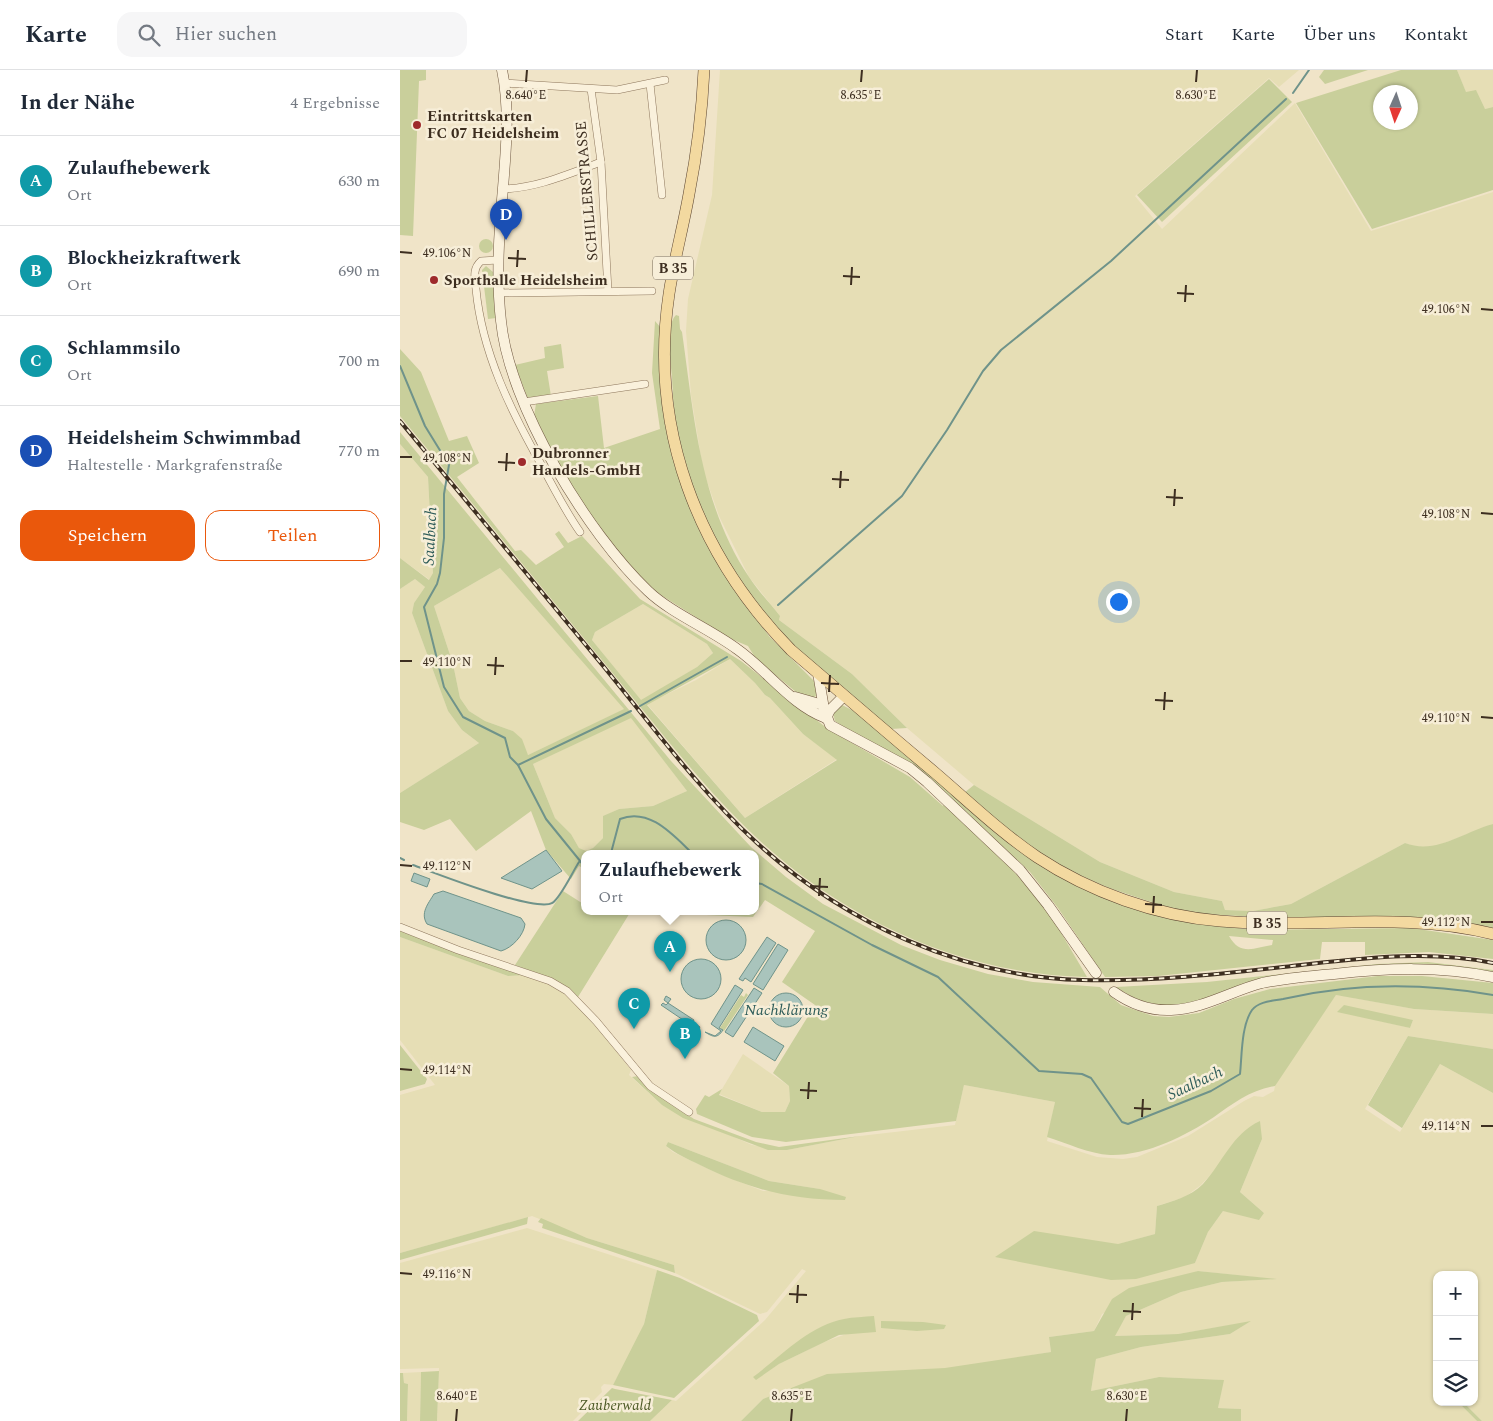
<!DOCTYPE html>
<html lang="de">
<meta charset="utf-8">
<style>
:root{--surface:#fff;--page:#f6f6f7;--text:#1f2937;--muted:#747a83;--line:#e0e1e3;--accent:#ea580c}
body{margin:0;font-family:Spectral,serif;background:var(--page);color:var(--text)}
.controls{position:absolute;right:15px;bottom:15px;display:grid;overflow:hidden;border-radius:10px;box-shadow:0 1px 4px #0004}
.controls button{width:45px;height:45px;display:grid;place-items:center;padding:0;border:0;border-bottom:1px solid var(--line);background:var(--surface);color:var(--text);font:25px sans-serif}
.compass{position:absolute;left:973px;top:15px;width:45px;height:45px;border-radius:50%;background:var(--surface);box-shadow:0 1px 4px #0004;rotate:183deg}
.you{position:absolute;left:718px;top:531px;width:18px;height:18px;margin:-12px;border:4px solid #fff;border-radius:50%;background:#1a73e8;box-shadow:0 0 0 8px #1a73e833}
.badge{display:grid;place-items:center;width:32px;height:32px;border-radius:50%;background:var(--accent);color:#fff;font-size:16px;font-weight:700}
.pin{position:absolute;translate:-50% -41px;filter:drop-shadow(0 1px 2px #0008)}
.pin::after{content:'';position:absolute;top:26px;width:18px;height:15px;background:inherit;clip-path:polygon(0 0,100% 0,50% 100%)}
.popup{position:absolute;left:181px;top:780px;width:178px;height:65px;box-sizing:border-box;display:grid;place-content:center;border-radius:10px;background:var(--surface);filter:drop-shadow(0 1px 4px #0005);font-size:16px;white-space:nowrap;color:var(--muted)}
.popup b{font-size:19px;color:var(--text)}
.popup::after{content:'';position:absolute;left:50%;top:100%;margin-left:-10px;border:10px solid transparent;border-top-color:var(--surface)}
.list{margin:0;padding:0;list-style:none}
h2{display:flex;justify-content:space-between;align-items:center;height:65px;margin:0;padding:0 20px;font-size:21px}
h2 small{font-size:16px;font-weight:400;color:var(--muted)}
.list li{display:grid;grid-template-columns:32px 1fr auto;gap:15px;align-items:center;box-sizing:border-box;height:90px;padding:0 20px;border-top:1px solid var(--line)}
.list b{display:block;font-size:19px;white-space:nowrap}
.list p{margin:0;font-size:16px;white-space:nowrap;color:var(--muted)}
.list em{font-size:16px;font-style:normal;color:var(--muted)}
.actions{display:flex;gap:10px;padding:15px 20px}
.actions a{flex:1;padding:11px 0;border:1px solid var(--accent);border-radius:15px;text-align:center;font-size:18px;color:var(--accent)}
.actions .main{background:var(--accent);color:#fff}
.icon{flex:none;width:28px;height:28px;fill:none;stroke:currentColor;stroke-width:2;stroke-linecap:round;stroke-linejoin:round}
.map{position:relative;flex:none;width:1093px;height:1351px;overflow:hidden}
header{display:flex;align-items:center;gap:30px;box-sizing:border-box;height:70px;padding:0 25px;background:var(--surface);border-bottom:1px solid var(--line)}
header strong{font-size:24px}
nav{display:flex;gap:28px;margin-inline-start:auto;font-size:18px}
.search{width:350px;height:45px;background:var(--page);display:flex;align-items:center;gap:12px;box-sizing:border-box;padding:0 18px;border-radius:15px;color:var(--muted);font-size:19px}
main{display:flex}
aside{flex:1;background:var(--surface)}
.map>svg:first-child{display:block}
</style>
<header>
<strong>Karte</strong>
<div class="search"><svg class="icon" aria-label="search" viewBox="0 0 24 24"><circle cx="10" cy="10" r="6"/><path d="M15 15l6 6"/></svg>Hier suchen</div>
<nav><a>Start</a><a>Karte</a><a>Über uns</a><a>Kontakt</a></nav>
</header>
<main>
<aside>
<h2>In der Nähe<small>4 Ergebnisse</small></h2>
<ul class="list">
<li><span class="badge" style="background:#0f9aa8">A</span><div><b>Zulaufhebewerk</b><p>Ort</p></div><em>630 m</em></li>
<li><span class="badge" style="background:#0f9aa8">B</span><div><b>Blockheizkraftwerk</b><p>Ort</p></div><em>690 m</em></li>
<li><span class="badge" style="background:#0f9aa8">C</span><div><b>Schlammsilo</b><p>Ort</p></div><em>700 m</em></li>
<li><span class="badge" style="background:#1a4fb4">D</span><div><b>Heidelsheim Schwimmbad</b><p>Haltestelle · Markgrafenstraße</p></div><em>770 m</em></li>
</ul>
<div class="actions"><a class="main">Speichern</a><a>Teilen</a></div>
</aside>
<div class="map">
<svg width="1093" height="1351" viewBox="0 0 1093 1351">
<rect width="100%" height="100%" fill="#f0e4c8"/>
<g fill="#e6deb5" fill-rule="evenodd">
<path d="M 320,0 L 899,0 L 879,17 L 869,8 L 735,126 L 762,159 L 895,33 L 971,161 L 1093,122 L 1093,754 L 1034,777 L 1018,778 L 1005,773 L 891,834 L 853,841 L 825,840 L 822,831 L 774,822 L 700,792 L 574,715 L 507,658 L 452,604 L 379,550 L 380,546 L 349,507 L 319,446 L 303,400 L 291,325 L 286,261 L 288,229 L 312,125 Z"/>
<path d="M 1057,0 L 1093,0 L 1093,37 L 1085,39 L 1066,23 Z"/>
<path d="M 0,374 L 28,407 L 33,503 L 30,510 L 0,488 Z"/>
<path d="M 100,498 L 225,639 L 128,685 L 113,661 L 85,651 L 69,641 L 60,628 L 53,594 L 34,536 Z"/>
<path d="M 15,509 L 25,517 L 14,533 L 12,543 L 48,641 L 62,660 L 79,673 L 0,723 L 0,519 Z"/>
<path d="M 243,534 L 307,574 L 313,583 L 297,597 L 241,631 L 192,570 L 195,562 Z"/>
<path d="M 330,589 L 355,613 L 365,625 L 370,628 L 403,664 L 437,689 L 345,748 L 247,634 L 296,610 Z"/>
<path d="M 231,647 L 287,721 L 253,736 L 219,739 L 204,746 L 203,768 L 193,778 L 186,782 L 179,778 L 171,764 L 155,748 L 133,694 Z"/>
<path d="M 0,867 L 108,906 L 126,905 L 148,913 L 166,924 L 190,948 L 231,1000 L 229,1005 L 262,1035 L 352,1075 L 387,1080 L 460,1066 L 555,1055 L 564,1015 L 655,1032 L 647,1071 L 697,1087 L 723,1089 L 737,1087 L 788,1066 L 844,1031 L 854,1026 L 863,1027 L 874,1021 L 876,1011 L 936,925 L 954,927 L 954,928 L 1014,939 L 1093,944 L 1093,979 L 1008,966 L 965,1039 L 1000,1062 L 1040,994 L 1093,1023 L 1093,1351 L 1082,1351 L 1063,1332 L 1074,1332 L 1074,1205 L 1037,1205 L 1037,1332 L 1058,1332 L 1077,1351 L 841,1351 L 841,1339 L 818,1338 L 823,1310 L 759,1307 L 691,1321 L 696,1289 L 741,1277 L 830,1264 L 849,1252 L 778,1264 L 714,1266 L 726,1246 L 781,1222 L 822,1212 L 873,1209 L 798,1201 L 702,1244 L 694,1261 L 649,1267 L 651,1282 L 363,1329 L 341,1351 L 250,1351 L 272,1330 L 276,1331 L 365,1250 L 406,1201 L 402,1199 L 367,1242 L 360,1244 L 275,1203 L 274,1195 L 187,1168 L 132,1146 L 0,1183 L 0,1025 L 35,1015 L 0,970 ZM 938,941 L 1012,950 L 1013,950 L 1010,958 ZM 862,1069 L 840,1122 L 864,1143 L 823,1141 L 808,1162 L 795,1193 L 719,1174 L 755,1164 L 757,1136 L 785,1127 L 801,1115 L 814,1101 ZM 268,1072 L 369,1111 L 420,1119 L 363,1121 L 315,1102 L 273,1082 L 266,1076 ZM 428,1254 L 449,1263 L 424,1272 L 379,1294 L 356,1309 L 354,1307 L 408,1266 Z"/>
<path d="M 343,984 L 389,1016 L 390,1031 L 385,1042 L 362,1042 L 319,1024 Z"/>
<path d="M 127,1158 L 257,1200 L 244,1254 L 234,1277 L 213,1315 L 204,1314 L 201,1317 L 202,1322 L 173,1351 L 37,1351 L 39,1298 L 0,1299 L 0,1193 Z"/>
<path d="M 21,1302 L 20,1351 L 7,1351 L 8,1314 L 4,1313 L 3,1303 Z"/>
</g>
<g fill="#c9cf9b" fill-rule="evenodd">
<path d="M 0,0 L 26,0 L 26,10 L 19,11 L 13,166 L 0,165 Z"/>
<path d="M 924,0 L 968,0 L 925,14 L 919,7 Z"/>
<path d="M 1001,0 L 1057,0 L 1066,22 L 1076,20 L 1085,39 L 1093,37 L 1093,120 L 972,159 L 896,33 ZM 1011,22 L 1011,52 L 981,52 L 981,22 Z"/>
<path d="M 869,9 L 892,32 L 762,152 L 737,125 Z"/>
<circle cx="86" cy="176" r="7"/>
<path d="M 86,196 L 93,202 L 96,248 L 88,249 L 82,200 Z"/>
<path d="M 276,245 L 279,246 L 280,259 L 282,262 C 294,346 300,434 349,507 C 358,521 370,533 380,546 L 379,550 L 452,604 L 507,658 L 491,659 C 458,631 422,604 390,573 C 333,517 286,429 275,350 C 273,336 273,322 272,308 C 271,294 265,255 276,245 Z"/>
<path d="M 255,251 L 261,258 L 262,326 L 321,499 L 369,566 L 415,612 L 418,624 L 413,628 L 396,622 L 356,589 L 348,576 L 329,568 L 253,520 L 207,470 L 169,413 L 134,346 L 136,334 L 198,326 L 204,378 L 260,359 L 252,303 Z"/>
<path d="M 161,274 L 164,298 L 147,301 L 151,326 L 128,329 L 115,295 L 145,288 L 144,277 Z"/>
<path d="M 0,279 L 21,302 L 49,371 L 67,366 L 79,393 L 57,407 L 115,481 L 121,480 L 136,495 L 164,477 L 155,464 L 159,461 L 168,473 L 182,466 L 240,529 L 341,591 L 428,659 L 510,707 L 543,736 L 544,733 L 593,779 L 646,837 L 687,907 C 566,905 446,851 358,769 C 302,717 255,654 206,595 C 137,512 69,429 0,346 ZM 243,534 L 307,574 L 313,583 L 297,597 L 241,630 L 192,570 L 195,562 ZM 330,589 L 355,613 L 365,625 L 370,628 L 403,664 L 437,690 L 345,748 L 247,635 Z"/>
<path d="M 0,362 L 271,691 L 351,777 L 386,807 L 423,834 L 501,875 L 540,890 L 588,904 L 633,912 L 700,917 L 721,935 L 753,946 L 769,947 L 799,943 L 834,929 L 870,919 L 978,906 L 1022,906 L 1093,913 L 1093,944 L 1014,939 L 936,925 L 875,1016 C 852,1019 832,1034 814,1047 C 785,1066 746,1086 710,1085 C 689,1084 667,1073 647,1067 L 655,1032 L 564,1015 L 556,1051 L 386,1072 L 352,1067 L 297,1044 L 296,1039 L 305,1025 L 309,1027 L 322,1019 L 319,1025 L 362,1042 L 385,1042 L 390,1031 L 389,1016 L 373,1003 L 415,935 L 382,912 L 415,861 L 365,830 L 353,847 L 306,845 L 309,841 L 355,841 L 355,783 L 185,783 L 185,799 L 179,796 L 171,809 L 146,780 L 131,741 L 76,781 L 50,749 L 24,760 L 0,752 L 0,723 L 79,673 L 62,660 L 48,641 L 12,543 L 14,533 L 25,517 L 15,509 L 0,519 L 0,488 L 29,510 L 33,503 L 28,407 L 0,374 ZM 100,498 L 224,639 L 128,685 L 122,669 L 113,661 L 85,651 L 69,641 L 60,628 L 53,594 L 34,536 ZM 231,648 L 287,721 L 253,736 L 219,739 L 203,746 L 203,768 L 193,778 L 186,781 L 179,778 L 171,764 L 155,748 L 133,694 Z"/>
<path d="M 442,635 L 454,641 L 560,731 L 643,796 L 792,853 L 857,860 L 1011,858 L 1093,870 L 1093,889 L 1029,882 L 965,885 L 965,872 L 922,872 L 920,889 L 758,906 L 705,907 L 658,838 L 630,802 L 557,734 L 435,651 L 433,643 ZM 829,866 L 873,870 L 872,875 C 854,878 840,886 829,866 Z"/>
<path d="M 574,715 L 700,792 L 774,822 L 822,831 L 825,840 L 853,841 L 891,834 L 1005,773 C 1036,785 1063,762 1093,754 L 1093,860 L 784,843 L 709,818 L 665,799 L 623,773 L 564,723 Z"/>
<path d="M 163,821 L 185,835 L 185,841 L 198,843 L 200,841 L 231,841 L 178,927 L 150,909 L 115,895 Z"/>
<path d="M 0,859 L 46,879 L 126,905 L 108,906 L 0,867 Z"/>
<path d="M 1028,892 L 1093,900 L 1093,903 L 977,896 L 810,928 C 774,938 749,940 716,917 L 807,912 L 977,894 Z"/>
<path d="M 346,923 L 348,925 L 324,961 L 320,958 L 341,925 L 344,927 Z"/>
<path d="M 944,935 L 1013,950 L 1010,958 L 937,942 Z"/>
<path d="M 1008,966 L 1093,979 L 1093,1023 L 1040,994 L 1002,1058 L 968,1035 Z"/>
<path d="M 0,975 L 27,1009 L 25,1014 L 0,1021 Z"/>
<path d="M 238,1006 L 265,1030 L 294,1049 L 356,1072 L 379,1077 L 460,1066 L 387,1080 L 368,1080 L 283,1048 L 262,1035 L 232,1007 Z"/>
<path d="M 860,1051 L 862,1069 L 840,1122 L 864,1143 L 859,1150 L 823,1141 L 808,1162 L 795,1193 L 736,1209 L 711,1210 L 595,1187 L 634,1161 L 718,1174 L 755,1164 L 757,1136 C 773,1131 790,1127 803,1114 C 823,1092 832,1064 860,1051 Z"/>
<path d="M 268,1072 L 369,1111 L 420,1119 L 446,1127 L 445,1130 C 390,1130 349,1119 300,1095 C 288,1089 276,1084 266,1076 Z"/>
<path d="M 128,1147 L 127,1154 L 0,1190 L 0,1183 Z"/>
<path d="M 141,1148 L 187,1168 L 274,1195 L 275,1203 L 142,1158 L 143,1154 L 138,1152 Z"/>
<path d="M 257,1200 L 280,1208 L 357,1245 L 359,1251 L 274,1328 L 213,1315 L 244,1254 Z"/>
<path d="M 798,1201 L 877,1209 L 822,1212 L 781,1222 L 726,1246 L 715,1266 L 778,1264 L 851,1251 L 830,1264 L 741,1277 L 696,1289 L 691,1321 L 759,1307 L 824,1310 L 818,1338 L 841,1339 L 841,1351 L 341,1351 L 363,1329 L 427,1304 L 545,1298 L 651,1282 L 649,1267 L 694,1261 L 712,1229 L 729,1218 Z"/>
<path d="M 474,1246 L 476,1262 L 439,1265 L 379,1294 L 356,1310 L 353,1307 C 380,1287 410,1255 444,1249 C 453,1247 464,1247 474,1246 Z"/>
<path d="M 481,1251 L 523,1252 L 546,1255 L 544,1259 L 517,1261 L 481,1258 Z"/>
<path d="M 39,1301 L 37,1351 L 20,1351 L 21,1302 Z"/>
<path d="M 0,1303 L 3,1303 L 4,1313 L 8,1314 L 7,1351 L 0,1351 Z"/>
<path d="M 212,1318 L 215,1319 L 272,1330 L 250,1351 L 178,1351 Z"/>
<path d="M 1058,1332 L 1063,1332 L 1082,1351 L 1077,1351 Z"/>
</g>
<g fill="#a9c4bc" stroke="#6f938a">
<path d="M 146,780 L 162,801 L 132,819 L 101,808 Z"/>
<path d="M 14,803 L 30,809 L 27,817 L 11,811 Z"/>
<path d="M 43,821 L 121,848 L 125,854 C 124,865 112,878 101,881 L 27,854 C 20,843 28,834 34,824 Z"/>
<circle cx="326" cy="870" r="20"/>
<path d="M 367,867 L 376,873 L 351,912 L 345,908 L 343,911 L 339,909 Z"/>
<path d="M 378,874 L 388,880 L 363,920 L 353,914 Z"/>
<circle cx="301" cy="909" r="20"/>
<path d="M 335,915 L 343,920 L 319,958 L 323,960 C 317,969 313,967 305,962 L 315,966 L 321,961 L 311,954 Z"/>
<path d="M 354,918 L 362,923 L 333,967 L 325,962 Z"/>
<circle cx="386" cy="940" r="17"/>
<path d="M 266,926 L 271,929 L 268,933 L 294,950 L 293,952 L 300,957 L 298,960 L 261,935 L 263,933 L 266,935 L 268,933 L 264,930 Z"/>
<path d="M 353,957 L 384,976 L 375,991 L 344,972 Z"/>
</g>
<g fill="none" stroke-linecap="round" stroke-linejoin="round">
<g stroke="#6f938a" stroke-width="2">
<path d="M 893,23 L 909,0"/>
<path d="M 0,296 L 25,356 L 49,395 L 44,424 L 44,468 L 40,503 L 37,514 L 24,537 L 44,617 L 63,647 L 105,668 L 110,687 L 118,695 L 146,749 L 185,797"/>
<path d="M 378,535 L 502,426 L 547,360 L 583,301 L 601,280 L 711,191 L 886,29"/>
<path d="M 240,636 L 327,587"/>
<path d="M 118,695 L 231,641"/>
<path d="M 211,783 L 220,749 C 249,737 273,765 292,783"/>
<path d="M 0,788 L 4,790"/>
<path d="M 13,795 C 35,803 136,843 152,833 C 160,829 173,801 179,792"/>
<path d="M 355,813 L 362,814 L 472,875 L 538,907 L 639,1001 L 682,1004 L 691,1008 L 722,1052 L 728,1054 L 811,1021 L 840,1004 C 842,986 841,956 852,940 C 859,931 873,931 883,929 C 952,913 1024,913 1093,925"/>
</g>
<g stroke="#8d765c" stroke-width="8">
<g id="street">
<path d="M 105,13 L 217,20 L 265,10"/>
<path d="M 250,14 L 262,125"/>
<path d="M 191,19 L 201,92 L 208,221"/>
<path d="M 103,119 C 137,118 168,104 201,92"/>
<path d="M 98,190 L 81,191 C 72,199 75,209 76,219 C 82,283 111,341 142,396 C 154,419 166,442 180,462"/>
<path d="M 99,223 L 252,221"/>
<path d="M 124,332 L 245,314"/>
<path d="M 0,857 L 58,880 L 150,911 L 167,921 L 196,951 L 250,1016 L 289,1042"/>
</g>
</g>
<g stroke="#6f573f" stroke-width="11">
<g id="secondary">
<path d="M 102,0 C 110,39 106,79 103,118 C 99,162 96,207 101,251 C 109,335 187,463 248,521 C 271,543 310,559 337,579 C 367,600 391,635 426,648"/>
<path d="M 418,603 L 424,639 L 430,655 L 510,698 L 527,712 L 620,800 L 648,835 L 696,903"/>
<path d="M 395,627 L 423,635"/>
<path d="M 426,648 L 430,640 L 444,626"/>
<path d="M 714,922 C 731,934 750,941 771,940 C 803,939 831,921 862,913 C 885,908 910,906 934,904 C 987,898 1040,896 1093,907"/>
</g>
</g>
<g stroke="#5b4430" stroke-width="12">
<path id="primary" d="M 304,0 C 302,42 297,83 289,124 C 283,158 274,190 269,224 C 249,358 297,484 391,580 C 438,620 485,661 533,701 C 567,730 600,762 637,787 C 690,822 757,846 820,851 C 910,859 1004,841 1093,864"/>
</g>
<use href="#street" stroke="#faf1dc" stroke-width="7"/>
<use href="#secondary" stroke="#faf1dc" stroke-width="10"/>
<use href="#primary" stroke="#f3d9a0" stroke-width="11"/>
<g stroke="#3d2e20" stroke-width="4">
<path id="rail" d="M 0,351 C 68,433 136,515 204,597 C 253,657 300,721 357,773 C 445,853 562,907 682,910 C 755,912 828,903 901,895 C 965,888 1029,880 1093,893"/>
</g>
<use href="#rail" stroke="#f7eed8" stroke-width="2" stroke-dasharray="5.5" stroke-linecap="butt"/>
</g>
<path fill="none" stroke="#3d2e20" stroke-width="2" d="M 126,12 L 127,0M 461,12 L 462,0M 796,12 L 797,0M 0,182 L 12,183M 108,188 L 126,189M 117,197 L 118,180M 443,206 L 460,207M 451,215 L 452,197M 777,223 L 794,224M 785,232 L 786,215M 1081,239 L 1093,240M 0,387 L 12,387M 98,392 L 115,393M 106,401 L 107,383M 432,409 L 449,410M 440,418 L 441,401M 766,427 L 783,428M 774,436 L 775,419M 1081,443 L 1093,444M 0,591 L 12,591M 87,595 L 104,596M 95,605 L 96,587M 421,613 L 439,614M 429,622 L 430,605M 755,630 L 773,631M 764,640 L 765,622M 1081,647 L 1093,648M 0,795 L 12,796M 410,816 L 428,817M 419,826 L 420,808M 745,834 L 762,835M 753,843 L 754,826M 1081,852 L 1093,852M 0,999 L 12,1000M 400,1020 L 417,1021M 408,1029 L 409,1012M 734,1038 L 751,1039M 742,1047 L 743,1029M 1081,1056 L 1093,1056M 0,1203 L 12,1204M 389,1224 L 407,1225M 397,1233 L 398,1215M 723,1241 L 741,1242M 732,1250 L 733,1233M 56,1351 L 57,1339M 391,1351 L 392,1339M 726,1351 L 727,1339"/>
<g fill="#9e2a2b" stroke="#f7eed8" stroke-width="2">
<circle cx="17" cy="55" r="5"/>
<circle cx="34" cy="210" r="5"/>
<circle cx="122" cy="392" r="5"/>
</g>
<g text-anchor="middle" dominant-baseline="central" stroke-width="5" stroke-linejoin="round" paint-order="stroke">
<g fill="#f7eed8" stroke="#756857" stroke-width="1">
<rect x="253" y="186.5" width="40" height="23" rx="4"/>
<rect x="847" y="841.5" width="40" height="23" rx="4"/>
</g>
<g font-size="14" font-weight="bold" fill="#3d2e20">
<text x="273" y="198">B 35</text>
<text x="867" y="853">B 35</text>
</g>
<g font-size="15" font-weight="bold" fill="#3d2e20" stroke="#f7eed8" text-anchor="start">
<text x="27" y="46">Eintrittskarten<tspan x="27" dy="17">FC 07 Heidelsheim</tspan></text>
<text x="44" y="210">Sporthalle Heidelsheim</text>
<text x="132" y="383">Dubronner<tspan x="132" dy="17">Handels-GmbH</tspan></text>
</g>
<g font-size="15" fill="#3d2e20" stroke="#f7eed8">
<text transform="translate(187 121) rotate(-95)">SCHILLERSTRASSE</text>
</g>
<g font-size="15" font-style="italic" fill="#4d5a26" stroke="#f7eed8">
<text x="215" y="1335">Zauberwald</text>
</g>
<g font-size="16" font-style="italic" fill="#2f5d5a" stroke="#f7eed8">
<text transform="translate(30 466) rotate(-87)">Saalbach</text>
<text x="386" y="940">Nachklärung</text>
<text transform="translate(795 1013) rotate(-25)">Saalbach</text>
</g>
</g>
<g font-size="12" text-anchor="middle" fill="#3d2e20" stroke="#f7eed8" stroke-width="5" stroke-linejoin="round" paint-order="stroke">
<text x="126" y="29">8.640°E</text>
<text x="461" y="29">8.635°E</text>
<text x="796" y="29">8.630°E</text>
<text x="47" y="187">49.106°N</text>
<text x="1046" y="243">49.106°N</text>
<text x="47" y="392">49.108°N</text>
<text x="1046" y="448">49.108°N</text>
<text x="47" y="596">49.110°N</text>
<text x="1046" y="652">49.110°N</text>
<text x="47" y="800">49.112°N</text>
<text x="1046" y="856">49.112°N</text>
<text x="47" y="1004">49.114°N</text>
<text x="1046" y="1060">49.114°N</text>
<text x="47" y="1208">49.116°N</text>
<text x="57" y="1330">8.640°E</text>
<text x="392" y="1330">8.635°E</text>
<text x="727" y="1330">8.630°E</text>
</g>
</svg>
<div class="controls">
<button>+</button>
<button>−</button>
<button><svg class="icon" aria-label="layers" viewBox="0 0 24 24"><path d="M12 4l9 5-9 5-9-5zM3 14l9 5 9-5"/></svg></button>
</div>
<svg class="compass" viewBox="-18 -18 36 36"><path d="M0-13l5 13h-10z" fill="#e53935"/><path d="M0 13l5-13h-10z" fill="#747a83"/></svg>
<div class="you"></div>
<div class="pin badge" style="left:270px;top:902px;background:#0f9aa8">A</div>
<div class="popup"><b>Zulaufhebewerk</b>Ort</div>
<div class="pin badge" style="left:285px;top:989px;background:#0f9aa8">B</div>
<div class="pin badge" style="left:234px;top:959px;background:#0f9aa8">C</div>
<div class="pin badge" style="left:106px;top:170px;background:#1a4fb4">D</div>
</div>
</main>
